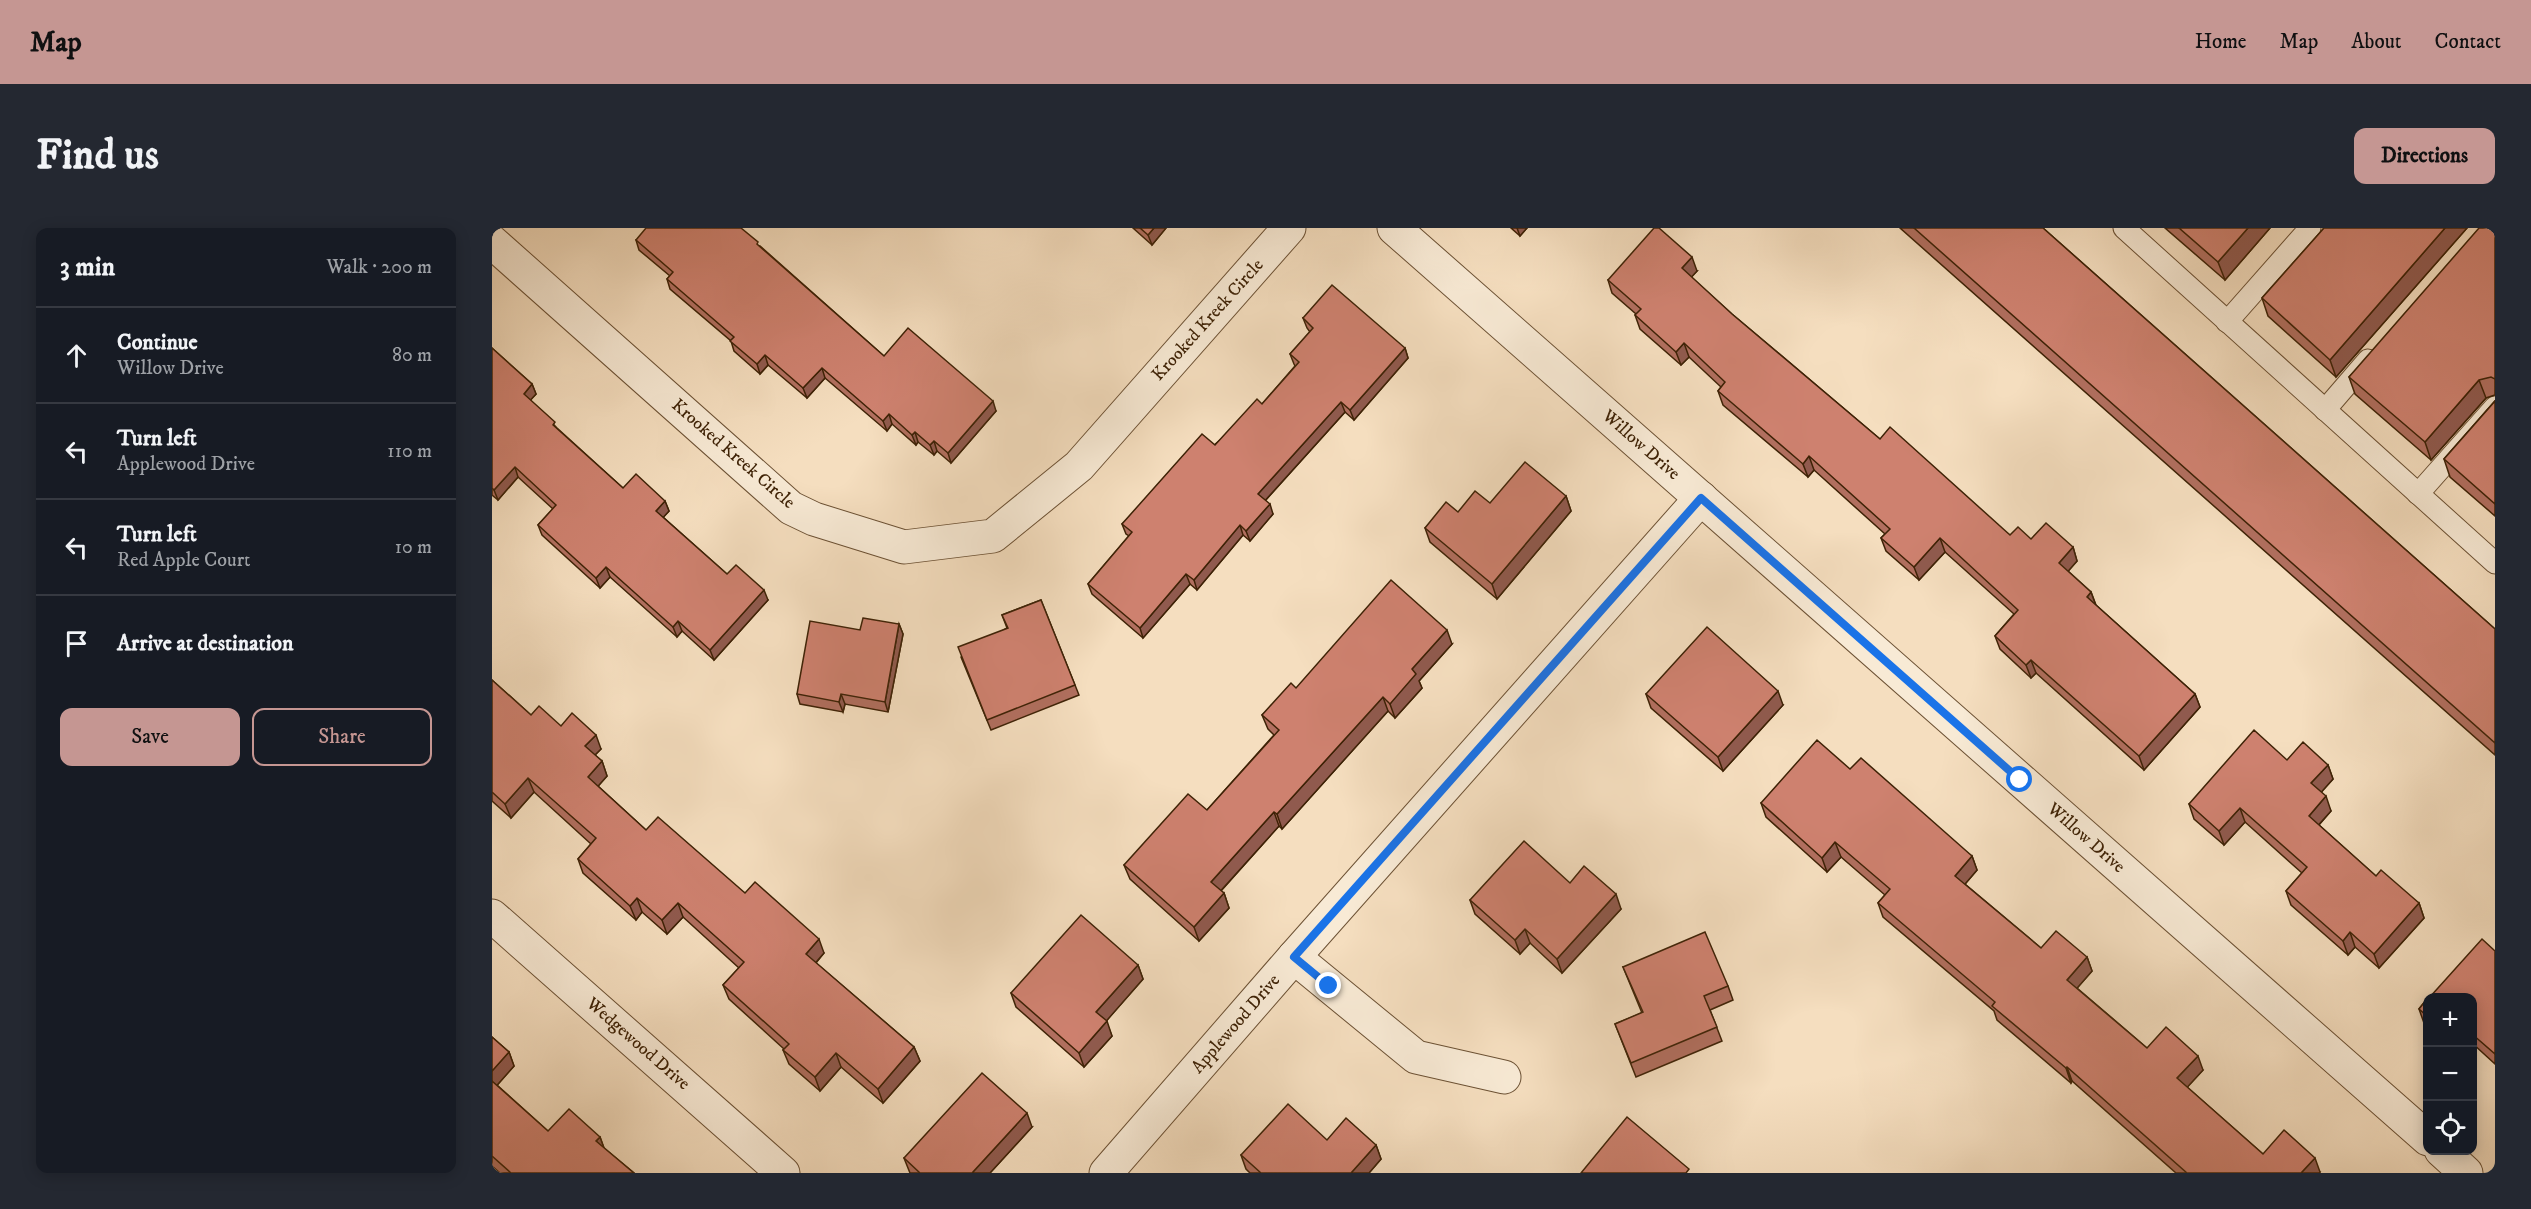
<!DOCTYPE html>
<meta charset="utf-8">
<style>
:root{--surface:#171b24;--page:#242831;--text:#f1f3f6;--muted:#9ea1a6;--line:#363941;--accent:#c59692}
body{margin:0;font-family:"IM FELL DW Pica",serif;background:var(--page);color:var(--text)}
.controls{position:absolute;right:18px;bottom:18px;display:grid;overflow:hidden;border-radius:12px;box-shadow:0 3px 15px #0003}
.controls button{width:54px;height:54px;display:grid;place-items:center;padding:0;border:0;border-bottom:2px solid var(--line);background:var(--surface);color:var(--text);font:30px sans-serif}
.stop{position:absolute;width:18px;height:18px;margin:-14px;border:4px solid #1a73e8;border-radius:50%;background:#fff}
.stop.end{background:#1a73e8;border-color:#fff;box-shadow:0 2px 6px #0008}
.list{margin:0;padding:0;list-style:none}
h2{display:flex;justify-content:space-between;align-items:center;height:78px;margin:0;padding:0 24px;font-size:26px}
h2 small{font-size:20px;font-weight:400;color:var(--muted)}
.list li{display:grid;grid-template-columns:39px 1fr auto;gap:18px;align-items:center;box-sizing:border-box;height:96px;padding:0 24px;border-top:2px solid var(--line)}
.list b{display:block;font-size:22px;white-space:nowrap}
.list p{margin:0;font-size:20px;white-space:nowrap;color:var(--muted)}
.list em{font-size:20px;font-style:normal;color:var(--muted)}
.actions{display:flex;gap:12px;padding:18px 24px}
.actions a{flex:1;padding:14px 0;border:2px solid var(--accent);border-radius:12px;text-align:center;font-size:21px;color:var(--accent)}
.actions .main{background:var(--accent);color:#111}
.icon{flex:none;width:33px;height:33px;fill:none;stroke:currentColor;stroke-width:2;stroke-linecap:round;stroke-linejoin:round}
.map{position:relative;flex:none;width:2003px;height:945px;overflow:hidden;border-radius:12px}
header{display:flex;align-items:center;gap:36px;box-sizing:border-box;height:84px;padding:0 30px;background:var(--accent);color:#111}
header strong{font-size:28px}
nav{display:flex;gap:33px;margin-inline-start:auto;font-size:21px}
.intro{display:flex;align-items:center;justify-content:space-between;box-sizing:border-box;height:144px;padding:0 36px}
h1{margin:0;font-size:42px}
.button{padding:15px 27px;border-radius:12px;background:var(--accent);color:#111;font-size:21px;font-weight:700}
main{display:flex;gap:36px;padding:0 36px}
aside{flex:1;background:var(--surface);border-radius:12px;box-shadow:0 3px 15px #0003}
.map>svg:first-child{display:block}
</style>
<header>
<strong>Map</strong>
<nav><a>Home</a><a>Map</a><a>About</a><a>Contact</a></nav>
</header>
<div class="intro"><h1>Find us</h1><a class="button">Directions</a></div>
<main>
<aside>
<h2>3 min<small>Walk · 200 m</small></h2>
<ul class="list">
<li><svg class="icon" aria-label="ahead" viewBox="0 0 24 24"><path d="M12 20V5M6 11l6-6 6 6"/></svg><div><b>Continue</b><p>Willow Drive</p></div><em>80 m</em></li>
<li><svg class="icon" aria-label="left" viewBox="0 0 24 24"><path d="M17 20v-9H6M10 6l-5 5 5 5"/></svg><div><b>Turn left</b><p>Applewood Drive</p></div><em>110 m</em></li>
<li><svg class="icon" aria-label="left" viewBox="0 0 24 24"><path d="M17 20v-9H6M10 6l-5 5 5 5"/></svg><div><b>Turn left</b><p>Red Apple Court</p></div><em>10 m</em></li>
<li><svg class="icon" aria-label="arrive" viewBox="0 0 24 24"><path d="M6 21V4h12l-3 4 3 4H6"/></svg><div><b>Arrive at destination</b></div></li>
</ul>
<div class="actions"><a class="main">Save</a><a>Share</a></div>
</aside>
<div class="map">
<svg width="2003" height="945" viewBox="0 0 2003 945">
<rect width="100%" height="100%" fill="#f5debf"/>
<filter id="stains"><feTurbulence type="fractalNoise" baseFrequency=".00333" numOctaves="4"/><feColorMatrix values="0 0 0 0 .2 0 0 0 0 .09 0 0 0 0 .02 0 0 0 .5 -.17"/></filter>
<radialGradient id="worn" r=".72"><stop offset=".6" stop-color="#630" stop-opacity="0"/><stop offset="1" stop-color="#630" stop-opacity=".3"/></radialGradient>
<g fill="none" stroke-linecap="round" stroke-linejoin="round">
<g stroke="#6c5134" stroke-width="23">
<g id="service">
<path d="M 1632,0 L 2003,335"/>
<path d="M 1735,94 L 1818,0"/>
<path d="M 1833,182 L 1876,132"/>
<path d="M 1926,266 L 2003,179"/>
</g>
</g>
<g stroke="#6c5134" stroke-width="35">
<g id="minor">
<path d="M 902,0 L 1936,911"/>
<path d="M 0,14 L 299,280 L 322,291 L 412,319 L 501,308 L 587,238 L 797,0"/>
<path d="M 0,688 L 291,945"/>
<path d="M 802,729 L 924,829 L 1012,849"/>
<path d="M 1949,922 L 1974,945"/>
<path d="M 614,945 L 802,729 L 1209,270"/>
</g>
</g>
<use href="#service" stroke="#f8ead5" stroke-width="21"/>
<use href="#minor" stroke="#f8ead5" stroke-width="33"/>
</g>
<g fill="#b16f5f" stroke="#3e2206" stroke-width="1.5">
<path d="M 641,0 L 674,0 L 660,17 Z"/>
<path d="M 1019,0 L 1035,0 L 1028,8 Z"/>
<path d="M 1408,0 L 1551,0 L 2003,401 L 2003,527 Z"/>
<path d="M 1673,0 L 1778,0 L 1733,52 Z"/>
<path d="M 1832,0 L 1975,0 L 1844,149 L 1776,88 L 1770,70 Z"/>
<path d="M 2003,0 L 2003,167 L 1994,170 L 1939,232 L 1863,166 L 1857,149 Z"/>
<path d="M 144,12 L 268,18 L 392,128 L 504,183 L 459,235 L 445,223 L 442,227 L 426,214 L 424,217 L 400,196 L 395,203 L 333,150 L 315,170 L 276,137 L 268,146 L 242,123 L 239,113 L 178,61 L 175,51 L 178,48 L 147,22 Z"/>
<path d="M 1205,43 L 1199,49 L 1240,86 L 1388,211 L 1518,307 L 1581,319 L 1585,333 L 1576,343 L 1599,364 L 1604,377 L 1703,466 L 1708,479 L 1652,542 L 1544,445 L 1539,450 L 1508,421 L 1503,408 L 1522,386 L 1453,324 L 1427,352 L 1394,323 L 1389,310 L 1393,306 L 1322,242 L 1316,249 L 1231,177 L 1226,163 L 1229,159 L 1197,129 L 1189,137 L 1148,101 L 1143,87 L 1144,86 L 1120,65 L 1116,52 Z"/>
<path d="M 811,90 L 913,120 L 916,130 L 862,192 L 853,184 L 773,273 L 781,286 L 758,313 L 751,307 L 705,362 L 698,356 L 651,410 L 600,366 L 596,356 L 637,308 L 634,306 L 630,296 L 770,176 L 803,138 L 802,136 L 798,126 L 818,104 L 815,100 Z"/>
<path d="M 0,120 L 40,156 L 44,166 L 38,172 L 65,200 L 131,260 L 173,273 L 177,283 L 171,289 L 235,346 L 276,372 L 222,432 L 190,403 L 185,409 L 118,349 L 108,360 L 50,307 L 46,297 L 61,281 L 26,249 L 6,272 L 0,267 Z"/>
<path d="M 2003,173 L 2003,288 L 1958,249 L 1952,231 Z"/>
<path d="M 1074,268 L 1079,283 L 1005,371 L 938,314 L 933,300 L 966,284 L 998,275 Z"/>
<path d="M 549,372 L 587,467 L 499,502 L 469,429 L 515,400 L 510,387 Z"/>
<path d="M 407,396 L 411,406 L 396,484 L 353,476 L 351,484 L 308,476 L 305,466 L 368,402 Z"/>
<path d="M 960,416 L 927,453 L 930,460 L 903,490 L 896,483 L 790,601 L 787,598 L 729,663 L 732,665 L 737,680 L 707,713 L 638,651 L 632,637 L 715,582 L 782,507 L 776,501 L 770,487 L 804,460 Z"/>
<path d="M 0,452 L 39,487 L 69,498 L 109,521 L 103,527 L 110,533 L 115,548 L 106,558 L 154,602 L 253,665 L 332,725 L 324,735 L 422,819 L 428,833 L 391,875 L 349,839 L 328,863 L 297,836 L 291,822 L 292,821 L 237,771 L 231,757 L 247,740 L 191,689 L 175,706 L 150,684 L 144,692 L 91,645 L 86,631 L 99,616 L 42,564 L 19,590 L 0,573 Z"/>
<path d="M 1154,466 L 1291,477 L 1231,543 L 1159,480 Z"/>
<path d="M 1795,532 L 1836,537 L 1841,551 L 1829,564 L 1839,583 L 1827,597 L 1884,648 L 1927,675 L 1932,690 L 1887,740 L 1863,719 L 1856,727 L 1799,677 L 1794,663 L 1810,645 L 1753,594 L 1732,617 L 1702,591 L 1697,576 Z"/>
<path d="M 1358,541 L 1480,628 L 1485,642 L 1473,656 L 1549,720 L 1595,729 L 1600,743 L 1585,760 L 1655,820 L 1711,842 L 1695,859 L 1771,926 L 1828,944 L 1827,945 L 1684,945 L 1580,853 L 1579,855 L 1505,792 L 1502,783 L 1391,689 L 1386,675 L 1393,667 L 1349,629 L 1335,644 L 1274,589 L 1269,575 Z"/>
<path d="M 1078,655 L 1129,681 L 1070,745 L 1038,715 L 1028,726 L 983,686 L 978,672 Z"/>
<path d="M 2003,723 L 2003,836 L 1980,815 L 1980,770 Z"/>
<path d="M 646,737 L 651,751 L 614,793 L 620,808 L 592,839 L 524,779 L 519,765 Z"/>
<path d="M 1131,739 L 1236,758 L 1241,772 L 1218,782 L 1230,813 L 1144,849 L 1123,796 L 1150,785 Z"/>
<path d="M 1935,771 L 1935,798 L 1932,795 L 1927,781 Z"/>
<path d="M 0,809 L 17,824 L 22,838 L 5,857 L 56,903 L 108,909 L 112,920 L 142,945 L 8,945 L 0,938 Z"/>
<path d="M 540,899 L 498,945 L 418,945 L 412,930 Z"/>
<path d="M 835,912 L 884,917 L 889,931 L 877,945 L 758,945 L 754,941 L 749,927 Z"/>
</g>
<g fill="#905a4e" stroke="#3e2206" stroke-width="1.5">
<path d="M 662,0 L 674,0 L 660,17 L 656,7 Z"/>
<path d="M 1025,0 L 1035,0 L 1028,8 Z"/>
<path d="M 1756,0 L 1778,0 L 1733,52 L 1726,34 Z"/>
<path d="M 1953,0 L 1975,0 L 1844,149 L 1838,132 Z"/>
<path d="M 1200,29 L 1205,43 L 1195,54 L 1190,40 Z"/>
<path d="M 1192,115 L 1197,129 L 1189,137 L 1184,124 Z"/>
<path d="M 913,120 L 916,130 L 862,192 L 858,182 Z"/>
<path d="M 273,127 L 276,137 L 268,146 L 265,136 Z"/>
<path d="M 330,140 L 333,150 L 315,170 L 311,160 Z"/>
<path d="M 1987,152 L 1994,170 L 1939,232 L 1933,214 Z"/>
<path d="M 40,156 L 44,166 L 35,176 L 32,166 Z"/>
<path d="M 501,173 L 504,183 L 459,235 L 456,225 Z"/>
<path d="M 849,174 L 853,184 L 770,276 L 766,266 Z"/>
<path d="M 397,186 L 400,196 L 395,203 L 391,193 Z"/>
<path d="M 423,204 L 426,214 L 424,217 L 420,207 Z"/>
<path d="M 442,213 L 445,223 L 442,227 L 438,217 Z"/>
<path d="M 1317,228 L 1322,242 L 1316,249 L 1311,236 Z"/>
<path d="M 23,239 L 26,249 L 6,272 L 2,262 Z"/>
<path d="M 1074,268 L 1079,283 L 1005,371 L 1000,356 Z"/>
<path d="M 173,273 L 177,283 L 168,293 L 164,283 Z"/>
<path d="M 778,276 L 781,286 L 758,313 L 754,303 Z"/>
<path d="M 748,297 L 751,307 L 705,362 L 702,352 Z"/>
<path d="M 1448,310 L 1453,324 L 1427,352 L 1422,339 Z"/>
<path d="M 1581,319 L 1585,333 L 1572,348 L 1567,335 Z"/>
<path d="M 114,339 L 118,349 L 108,360 L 104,350 Z"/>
<path d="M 694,346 L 698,356 L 651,410 L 648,400 Z"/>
<path d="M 272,362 L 276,372 L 222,432 L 218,422 Z"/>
<path d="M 1599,364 L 1604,378 L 1595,369 Z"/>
<path d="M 186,393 L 190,403 L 185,409 L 181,399 Z"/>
<path d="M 407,396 L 411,406 L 396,484 L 393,474 Z"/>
<path d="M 955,402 L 960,416 L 927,453 L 930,460 L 903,490 L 898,476 L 920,441 Z"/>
<path d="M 1539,432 L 1544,445 L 1539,450 L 1534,437 Z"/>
<path d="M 1286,463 L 1291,477 L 1231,543 L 1226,529 Z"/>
<path d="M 349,466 L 353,476 L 351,484 L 347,474 Z"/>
<path d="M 1703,466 L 1708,479 L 1652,542 L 1647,528 Z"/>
<path d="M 891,469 L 896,483 L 790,601 L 785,586 Z"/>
<path d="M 104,507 L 109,521 L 98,532 L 93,518 Z"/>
<path d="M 110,533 L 115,548 L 101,564 L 96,549 Z"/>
<path d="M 1836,537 L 1841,551 L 1825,569 L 1819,555 Z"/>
<path d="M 36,550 L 42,564 L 19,590 L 13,576 Z"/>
<path d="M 1834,568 L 1839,583 L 1822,602 L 1817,588 Z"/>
<path d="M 1748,580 L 1753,594 L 1732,617 L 1727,603 Z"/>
<path d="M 782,584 L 787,598 L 724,668 L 719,654 Z"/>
<path d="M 1343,614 L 1349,629 L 1335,644 L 1330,630 Z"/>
<path d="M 1480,628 L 1485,642 L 1468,662 L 1463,648 Z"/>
<path d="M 732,665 L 737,680 L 707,713 L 702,699 Z"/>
<path d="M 1124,666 L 1129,681 L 1070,745 L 1065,731 Z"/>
<path d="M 145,670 L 150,684 L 144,692 L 138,678 Z"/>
<path d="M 186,675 L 191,689 L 175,706 L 170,692 Z"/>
<path d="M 1927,675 L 1932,690 L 1887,740 L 1882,726 Z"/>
<path d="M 1033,701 L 1038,715 L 1028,726 L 1023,712 Z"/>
<path d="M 1858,704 L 1863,719 L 1856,727 L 1851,713 Z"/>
<path d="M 327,711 L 332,725 L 319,740 L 314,726 Z"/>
<path d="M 1595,729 L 1600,743 L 1580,766 L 1575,752 Z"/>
<path d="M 646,737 L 651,751 L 610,798 L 604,784 Z"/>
<path d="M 615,793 L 620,808 L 592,839 L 587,825 Z"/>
<path d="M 422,819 L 428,833 L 391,875 L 386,861 Z"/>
<path d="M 17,824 L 22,838 L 0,863 L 0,843 Z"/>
<path d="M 344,825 L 349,839 L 328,863 L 323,849 Z"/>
<path d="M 1706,828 L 1711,842 L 1690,865 L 1685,850 Z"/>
<path d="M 1575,839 L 1580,853 L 1579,855 L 1574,840 Z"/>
<path d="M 535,885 L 540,899 L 498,945 L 480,945 Z"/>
<path d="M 108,909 L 113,923 L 104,913 Z"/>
<path d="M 884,917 L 889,931 L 877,945 L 859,945 Z"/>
<path d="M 1823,930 L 1828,944 L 1827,945 L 1809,945 Z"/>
</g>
<g fill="#ce816f" stroke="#3e2206" stroke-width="1.5">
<path d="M 154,0 L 249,0 L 266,14 L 265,16 L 392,128 L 416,100 L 501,173 L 456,225 L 442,213 L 438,217 L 423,204 L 420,207 L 397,186 L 391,193 L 330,140 L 311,160 L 273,127 L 265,136 L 238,113 L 242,109 L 175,51 L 181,44 L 144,12 Z"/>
<path d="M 648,0 L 662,0 L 656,7 Z"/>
<path d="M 1162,0 L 1167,0 L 1200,29 L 1190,40 L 1240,86 L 1388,211 L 1398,199 L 1518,307 L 1526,299 L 1539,311 L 1554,295 L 1581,319 L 1567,335 L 1599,364 L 1595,369 L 1703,466 L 1647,528 L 1539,432 L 1534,437 L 1503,408 L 1526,382 L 1448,310 L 1422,339 L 1389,310 L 1398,301 L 1317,228 L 1311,236 L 1226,163 L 1233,154 L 1192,115 L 1184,124 L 1143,87 L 1149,81 L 1116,52 Z"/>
<path d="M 1422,0 L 1551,0 L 2003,401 L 2003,515 Z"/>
<path d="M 1687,0 L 1756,0 L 1726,34 Z"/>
<path d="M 1832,0 L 1953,0 L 1838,132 L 1770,70 Z"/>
<path d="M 1987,0 L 2003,0 L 2003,151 L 1999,149 L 1987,152 L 1933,214 L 1857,149 Z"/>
<path d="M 840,57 L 913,120 L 858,182 L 849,174 L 766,266 L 778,276 L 754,303 L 748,297 L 702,352 L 694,346 L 648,400 L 596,356 L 640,304 L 630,296 L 710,206 L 723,217 L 765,171 L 770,176 L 807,134 L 798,126 L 821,100 L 811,90 Z"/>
<path d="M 0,120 L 40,156 L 32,166 L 63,194 L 61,197 L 131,260 L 144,246 L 173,273 L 164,283 L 235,346 L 244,337 L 272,362 L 218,422 L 186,393 L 181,399 L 114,339 L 104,350 L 46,297 L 64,277 L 23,239 L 2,262 L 0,260 Z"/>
<path d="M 2003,173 L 2003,276 L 1952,231 Z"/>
<path d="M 1033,234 L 1074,268 L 1000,356 L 933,300 L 954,274 L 966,284 L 983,263 L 998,275 Z"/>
<path d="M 899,352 L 955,402 L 920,441 L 924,446 L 898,476 L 891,469 L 785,586 L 782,584 L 719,654 L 732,665 L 702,699 L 632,637 L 696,566 L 715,582 L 787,502 L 770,487 L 799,455 L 804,460 Z"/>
<path d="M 549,372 L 583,457 L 495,492 L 466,419 L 516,400 L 510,387 Z"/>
<path d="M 371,390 L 407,396 L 393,474 L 349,466 L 347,474 L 305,466 L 318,393 L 368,402 Z"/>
<path d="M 1215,399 L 1286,463 L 1226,529 L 1154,466 Z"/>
<path d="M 0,452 L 39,487 L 47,478 L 69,498 L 80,485 L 104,507 L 93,518 L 110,533 L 96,549 L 154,602 L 166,589 L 253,665 L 263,654 L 327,711 L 314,726 L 422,819 L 386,861 L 344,825 L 323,849 L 291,822 L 297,816 L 231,757 L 252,734 L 186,675 L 170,692 L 145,670 L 138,678 L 86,631 L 104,610 L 36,550 L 13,576 L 0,564 Z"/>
<path d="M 1762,502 L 1795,532 L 1811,514 L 1836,537 L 1819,555 L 1834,568 L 1817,588 L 1884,648 L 1889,642 L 1927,675 L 1882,726 L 1858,704 L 1851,713 L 1794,663 L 1815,639 L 1748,580 L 1727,603 L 1697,576 Z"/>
<path d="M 1325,512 L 1358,541 L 1369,530 L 1480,628 L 1463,648 L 1549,720 L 1564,703 L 1595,729 L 1575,752 L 1655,820 L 1674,799 L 1706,828 L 1685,850 L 1771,926 L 1792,902 L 1823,930 L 1809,945 L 1695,945 L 1575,839 L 1574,840 L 1500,778 L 1503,774 L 1386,675 L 1398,661 L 1343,614 L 1330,630 L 1269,575 Z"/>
<path d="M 1032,613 L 1078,655 L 1092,638 L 1124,666 L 1065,731 L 1033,701 L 1023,712 L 978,672 Z"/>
<path d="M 589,687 L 646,737 L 604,784 L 615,793 L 587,825 L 519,765 Z"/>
<path d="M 1213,704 L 1236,758 L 1212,768 L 1225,799 L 1139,835 L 1123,796 L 1151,784 L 1131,739 Z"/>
<path d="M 1990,711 L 2003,723 L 2003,826 L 1980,806 L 1980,770 L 1937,770 Z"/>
<path d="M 1935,771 L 1935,788 L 1927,781 Z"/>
<path d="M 0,809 L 17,824 L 0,843 Z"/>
<path d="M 490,845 L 535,885 L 480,945 L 428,945 L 412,930 Z"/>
<path d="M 0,853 L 56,903 L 77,881 L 108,909 L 104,913 L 142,945 L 19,945 L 0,928 Z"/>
<path d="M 796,876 L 835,912 L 854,890 L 884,917 L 859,945 L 769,945 L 749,927 Z"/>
<path d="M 1135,889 L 1197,941 L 1194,945 L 1089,945 Z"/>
</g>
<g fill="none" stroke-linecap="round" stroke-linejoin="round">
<path stroke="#1a73e8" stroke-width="8" d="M 837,758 L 802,729 L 1209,270 L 1528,552"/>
</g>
<g text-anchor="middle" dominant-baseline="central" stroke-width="4.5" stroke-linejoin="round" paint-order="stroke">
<g font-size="18" fill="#3e2206" stroke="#f8ead5">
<text transform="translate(716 92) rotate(-48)">Krooked Kreek Circle</text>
<text transform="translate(1149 217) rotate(41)">Willow Drive</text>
<text transform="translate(241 226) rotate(41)">Krooked Kreek Circle</text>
<text transform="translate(1594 610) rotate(41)">Willow Drive</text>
<text transform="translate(744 796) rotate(-49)">Applewood Drive</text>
<text transform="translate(146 816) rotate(41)">Wedgewood Drive</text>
</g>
</g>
<rect width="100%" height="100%" filter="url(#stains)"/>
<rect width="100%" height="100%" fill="url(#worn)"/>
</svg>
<div class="controls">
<button>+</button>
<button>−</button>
<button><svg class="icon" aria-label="locate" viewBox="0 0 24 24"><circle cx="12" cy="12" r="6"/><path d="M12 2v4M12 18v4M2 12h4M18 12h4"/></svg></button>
</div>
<div class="stop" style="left:1528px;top:552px"></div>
<div class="stop end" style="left:837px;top:758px"></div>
</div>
</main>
